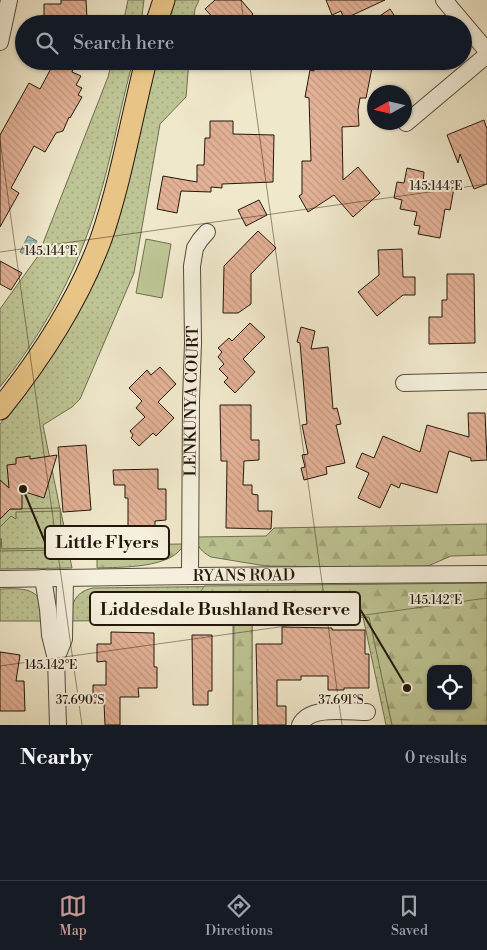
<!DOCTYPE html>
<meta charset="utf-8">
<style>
:root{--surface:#171b24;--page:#242831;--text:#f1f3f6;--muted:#9ea1a6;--line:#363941;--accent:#c59692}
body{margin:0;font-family:"Libre Bodoni",serif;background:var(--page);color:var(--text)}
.controls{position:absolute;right:15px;bottom:15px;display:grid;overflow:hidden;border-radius:10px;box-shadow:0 1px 4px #0004}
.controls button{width:45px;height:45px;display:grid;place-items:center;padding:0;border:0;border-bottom:1px solid var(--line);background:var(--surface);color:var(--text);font:25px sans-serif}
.compass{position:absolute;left:367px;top:85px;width:45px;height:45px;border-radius:50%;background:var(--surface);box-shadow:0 1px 4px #0004;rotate:262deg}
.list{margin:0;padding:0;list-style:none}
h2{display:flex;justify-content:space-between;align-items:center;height:65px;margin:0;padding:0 20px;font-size:21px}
h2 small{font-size:16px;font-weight:400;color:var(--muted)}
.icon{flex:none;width:28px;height:28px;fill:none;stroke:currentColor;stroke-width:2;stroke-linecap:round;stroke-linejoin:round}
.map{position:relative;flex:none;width:487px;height:725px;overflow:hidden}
.search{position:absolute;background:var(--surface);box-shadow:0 1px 4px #0004;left:15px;right:15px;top:15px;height:55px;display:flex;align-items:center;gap:12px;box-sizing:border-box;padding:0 18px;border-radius:28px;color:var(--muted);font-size:19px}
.sheet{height:155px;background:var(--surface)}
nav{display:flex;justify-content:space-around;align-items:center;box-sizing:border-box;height:70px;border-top:1px solid var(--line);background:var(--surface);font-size:14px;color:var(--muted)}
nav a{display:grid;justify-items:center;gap:2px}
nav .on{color:var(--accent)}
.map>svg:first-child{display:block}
</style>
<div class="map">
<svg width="487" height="725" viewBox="0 0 487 725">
<defs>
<pattern id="grass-dots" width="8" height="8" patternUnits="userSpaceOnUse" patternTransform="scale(1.25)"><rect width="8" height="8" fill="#bec594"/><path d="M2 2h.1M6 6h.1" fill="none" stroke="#a3a87e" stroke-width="1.8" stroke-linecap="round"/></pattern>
<pattern id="forest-firs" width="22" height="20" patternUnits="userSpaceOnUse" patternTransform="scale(1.25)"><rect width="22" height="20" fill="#bec594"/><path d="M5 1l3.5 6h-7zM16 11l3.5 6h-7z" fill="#a3a87e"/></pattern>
<pattern id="water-rules" width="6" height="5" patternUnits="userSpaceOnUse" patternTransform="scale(1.25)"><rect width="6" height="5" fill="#9ac0ba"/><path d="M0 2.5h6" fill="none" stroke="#84a49f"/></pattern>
<pattern id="building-back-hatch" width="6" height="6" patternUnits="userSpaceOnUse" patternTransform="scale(1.25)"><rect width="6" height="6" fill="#e3b196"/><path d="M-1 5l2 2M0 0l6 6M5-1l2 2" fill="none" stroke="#c29880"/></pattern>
</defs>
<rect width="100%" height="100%" fill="#f0e8cb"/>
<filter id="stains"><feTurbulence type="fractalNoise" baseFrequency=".004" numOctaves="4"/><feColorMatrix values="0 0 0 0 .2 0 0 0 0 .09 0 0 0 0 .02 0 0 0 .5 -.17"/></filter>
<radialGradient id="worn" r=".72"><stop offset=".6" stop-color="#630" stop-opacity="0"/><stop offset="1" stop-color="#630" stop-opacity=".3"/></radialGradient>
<g fill="url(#grass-dots)" stroke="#706e50">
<path d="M 128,0 L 144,0 L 141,24 L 123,24 Z"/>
<path d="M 173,0 L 199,0 L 195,9 L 193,24 L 165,24 Z"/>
<path d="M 112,61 L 133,61 C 120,108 112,156 98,202 C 78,270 44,332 0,387 L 0,309 L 38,256 L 108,77 Z"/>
<path d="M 154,61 L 189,61 L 186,97 L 160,124 L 134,273 L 80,399 L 72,407 L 43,425 L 72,568 L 0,569 L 0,424 L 30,385 L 63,337 Z"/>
<path d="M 487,583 L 370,617 L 392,725 L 386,725 L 363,617 L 252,619 L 252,725 L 233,725 L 233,619 L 69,621 C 72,604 74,592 93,588 Z"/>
<path d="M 0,589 C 13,589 34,586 40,601 C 43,607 43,615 44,621 L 0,621 Z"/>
</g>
<g fill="url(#forest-firs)" stroke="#706e50" fill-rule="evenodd">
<path d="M 487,524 L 487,555 L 451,556 L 428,566 L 340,567 L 266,566 L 211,557 C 202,552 197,547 196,537 L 266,536 L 274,528 Z"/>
<path d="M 184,544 C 173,569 120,567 97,568 L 97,545 Z"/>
<path d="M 487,583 L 487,725 L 392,725 L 369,617 L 252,619 L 252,725 L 233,725 L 234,619 L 191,619 C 182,603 198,599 204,586 ZM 431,669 L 468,669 L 468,706 L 431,706 Z"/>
</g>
<g fill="#bec594" stroke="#706e50">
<path d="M 146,239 L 171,244 L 162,298 L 136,293 Z"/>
<path d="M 60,508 L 69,550 L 65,550 L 61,532 L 60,511 L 16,512 L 16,519 L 11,516 L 0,527 L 0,519 L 10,509 Z"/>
<path d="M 1,538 L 2,549 L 48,548 L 48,538 L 51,538 L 58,550 L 0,551 Z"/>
</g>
<path fill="url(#water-rules)" stroke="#6a7c74" d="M 28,236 L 37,241 L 29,257 L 20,252 Z"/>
<g fill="url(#building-back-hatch)" stroke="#23170c">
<path d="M 61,0 L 86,0 L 87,18 L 44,18 L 44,4 L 61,4 Z"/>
<path d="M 215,0 L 241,0 L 253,14 L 249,18 L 255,24 L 219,24 L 205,9 Z"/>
<path d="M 326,0 L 385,0 L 344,19 L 341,11 L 332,15 Z"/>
<path d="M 390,9 L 400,24 L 368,24 Z"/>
<path d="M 55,61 L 76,61 L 72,72 L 81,76 L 76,85 L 82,88 L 78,95 L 82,97 L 70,118 L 69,117 L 63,131 L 56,133 L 45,152 L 34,146 L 11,188 L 19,193 L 0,227 L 0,135 L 29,83 L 40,89 Z"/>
<path d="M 325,61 L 336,61 L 372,68 L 366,98 L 360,98 L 358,110 L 359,126 L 342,127 L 343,180 L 358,167 L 380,193 L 353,217 L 334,195 L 308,212 L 299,196 L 302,194 L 302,161 L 311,161 L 309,98 L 305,97 L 310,70 L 314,71 L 316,63 L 324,65 Z"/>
<path d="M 484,120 L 487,129 L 487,184 L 474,189 L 460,154 L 458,163 L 447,135 Z"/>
<path d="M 210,121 L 233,121 L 233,134 L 274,135 L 273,182 L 222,184 L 222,188 L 211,187 L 211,192 L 181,191 L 177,213 L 157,209 L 163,176 L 197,182 L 197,165 L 204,165 L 205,138 L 210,138 Z"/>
<path d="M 407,168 L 424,172 L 423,183 L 454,188 L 450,210 L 445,209 L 440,238 L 418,234 L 420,226 L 414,225 L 417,212 L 400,209 L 402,200 L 394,198 L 397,182 L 404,183 Z"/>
<path d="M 259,200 L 267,215 L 246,226 L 238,210 Z"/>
<path d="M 258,231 L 276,248 L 251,274 L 251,304 L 238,313 L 223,313 L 224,266 Z"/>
<path d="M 402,249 L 403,277 L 415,277 L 415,295 L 403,295 L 377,316 L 358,292 L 379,275 L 378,250 Z"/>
<path d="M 0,261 L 22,273 L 11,290 L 0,284 Z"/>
<path d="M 447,274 L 474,274 L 475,343 L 429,344 L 429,317 L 442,317 L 442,300 L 447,300 Z"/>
<path d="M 250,323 L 265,337 L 243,359 L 255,372 L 235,393 L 224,382 L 228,378 L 219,369 L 224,364 L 218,357 L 222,352 L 218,348 L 229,338 L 232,341 Z"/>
<path d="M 301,327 L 315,331 L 311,349 L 328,347 L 333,409 L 337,408 L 341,424 L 336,425 L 345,463 L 326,467 L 327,474 L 304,480 L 301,468 L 305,467 L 302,455 L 308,454 L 302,425 L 307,424 L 300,343 L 297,342 Z"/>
<path d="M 160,367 L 176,384 L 158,402 L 174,418 L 156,436 L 153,433 L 139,446 L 131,438 L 133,435 L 130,431 L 145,417 L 136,408 L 142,401 L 129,388 L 147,370 L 151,375 Z"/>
<path d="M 220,405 L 251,405 L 251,440 L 259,440 L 259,460 L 244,461 L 243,485 L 252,485 L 252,494 L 258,495 L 258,511 L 272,511 L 271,529 L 226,528 L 227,461 L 221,461 Z"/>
<path d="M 468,413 L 485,413 L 487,460 L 471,461 L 471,458 L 449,451 L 437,493 L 401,483 L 399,488 L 391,484 L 380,508 L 358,498 L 369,473 L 356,467 L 362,453 L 374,458 L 383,436 L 420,452 L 427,425 L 469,437 Z"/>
<path d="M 86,445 L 91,510 L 63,512 L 58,447 Z"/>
<path d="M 57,455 L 44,498 L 22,491 L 22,509 L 10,509 L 0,519 L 0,480 L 9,488 L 7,465 L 16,464 L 16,458 L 30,456 L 30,459 Z"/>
<path d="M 158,469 L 158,489 L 166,489 L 166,520 L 155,521 L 155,538 L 118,539 L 118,527 L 128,526 L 128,498 L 125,498 L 125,485 L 114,485 L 113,470 Z"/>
<path d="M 282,627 L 332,628 L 332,630 L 365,630 L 365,654 L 369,654 L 369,688 L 344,688 L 344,690 L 328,690 L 328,676 L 301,676 L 301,680 L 277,680 L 277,706 L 286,706 L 286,725 L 258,725 L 256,644 L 282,644 Z"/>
<path d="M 111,632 L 154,633 L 154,667 L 157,667 L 157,688 L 138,688 L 139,697 L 120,697 L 120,725 L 105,725 L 104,703 L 93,703 L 93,685 L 106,685 L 106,661 L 97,662 L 97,644 L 111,644 Z"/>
<path d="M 192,635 L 212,635 L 212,691 L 208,691 L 208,705 L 193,705 Z"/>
<path d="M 0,652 L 20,655 L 16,681 L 24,681 L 25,711 L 0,711 Z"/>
</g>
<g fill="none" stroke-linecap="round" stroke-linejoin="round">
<g stroke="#564b3c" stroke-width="18">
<g id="minor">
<path d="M 444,0 L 487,51"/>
<path d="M 0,42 L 9,0"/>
<path d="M 406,123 L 487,55"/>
<path d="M 404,383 L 487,381"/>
<path id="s1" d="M 190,576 L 191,400 L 193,343 L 192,266 L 195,248 L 200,240 L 207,232"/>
<path d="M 43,578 L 48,609 L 50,635 L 56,659 L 58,725"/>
<path id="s2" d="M 0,579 L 190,576 L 487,574"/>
<path d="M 56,659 L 64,639 L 65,578"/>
<path d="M 300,725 C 310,705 348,712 367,712"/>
</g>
</g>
<g stroke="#23170c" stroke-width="23">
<g id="major">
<path d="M 156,24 L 164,0"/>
<path d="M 0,409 C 41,358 78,301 101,239 C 121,181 131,120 146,61"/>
</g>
</g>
<use href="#minor" stroke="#f5f0dd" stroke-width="16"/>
<use href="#major" stroke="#e8c486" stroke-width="21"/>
</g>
<path fill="none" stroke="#23170c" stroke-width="1" stroke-opacity="0.45" d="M 241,0 L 244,24M 249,61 L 342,725M 0,140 L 82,725M 0,252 L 487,184M 0,666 L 487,598"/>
<g text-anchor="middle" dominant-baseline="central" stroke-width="4" stroke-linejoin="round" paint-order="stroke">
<g font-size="16" fill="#23170c" stroke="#f5f0dd">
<text stroke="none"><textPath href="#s1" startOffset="175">LENKUNYA COURT</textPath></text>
<text stroke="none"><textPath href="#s2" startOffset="244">RYANS ROAD</textPath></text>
</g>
</g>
<g font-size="12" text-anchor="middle" fill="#23170c" stroke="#f5f0dd" stroke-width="4" stroke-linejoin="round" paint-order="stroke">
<text x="436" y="190">145.144°E</text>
<text x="51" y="255">145.144°E</text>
<text x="436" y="604">145.142°E</text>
<text x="51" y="669">145.142°E</text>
<text x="80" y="704">37.690°S</text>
<text x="341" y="704">37.691°S</text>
</g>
<path fill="none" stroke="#23170c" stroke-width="2" d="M23 489L45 542M407 688L360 609"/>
<g fill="#23170c" stroke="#f5f0dd" stroke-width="2">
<circle cx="23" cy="489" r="5"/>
<circle cx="407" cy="688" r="5"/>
</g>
<g fill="#f5f0dd" stroke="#23170c" stroke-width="2">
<rect x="45" y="526" width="124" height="33" rx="5"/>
<rect x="90" y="592" width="270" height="33" rx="5"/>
</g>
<g font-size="18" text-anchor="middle" font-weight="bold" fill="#23170c">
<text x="107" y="548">Little Flyers</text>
<text x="225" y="615">Liddesdale Bushland Reserve</text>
</g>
<rect width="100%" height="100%" filter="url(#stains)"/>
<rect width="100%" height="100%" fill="url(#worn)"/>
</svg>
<div class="controls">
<button><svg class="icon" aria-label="locate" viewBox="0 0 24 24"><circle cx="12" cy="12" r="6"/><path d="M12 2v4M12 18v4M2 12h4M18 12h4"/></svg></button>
</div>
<svg class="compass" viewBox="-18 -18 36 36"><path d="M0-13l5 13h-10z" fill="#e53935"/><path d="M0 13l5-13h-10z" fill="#9ea1a6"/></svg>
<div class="search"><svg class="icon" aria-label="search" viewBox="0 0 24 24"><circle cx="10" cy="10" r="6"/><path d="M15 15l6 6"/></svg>Search here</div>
</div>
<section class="sheet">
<h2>Nearby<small>0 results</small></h2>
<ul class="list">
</ul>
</section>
<nav>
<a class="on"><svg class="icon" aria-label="map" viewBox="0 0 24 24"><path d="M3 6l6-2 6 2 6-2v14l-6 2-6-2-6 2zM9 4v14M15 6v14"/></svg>Map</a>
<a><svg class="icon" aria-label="directions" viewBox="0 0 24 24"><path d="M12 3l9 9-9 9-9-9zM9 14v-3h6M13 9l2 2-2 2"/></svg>Directions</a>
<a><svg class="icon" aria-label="saved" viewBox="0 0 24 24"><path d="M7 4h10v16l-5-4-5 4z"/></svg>Saved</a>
</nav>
